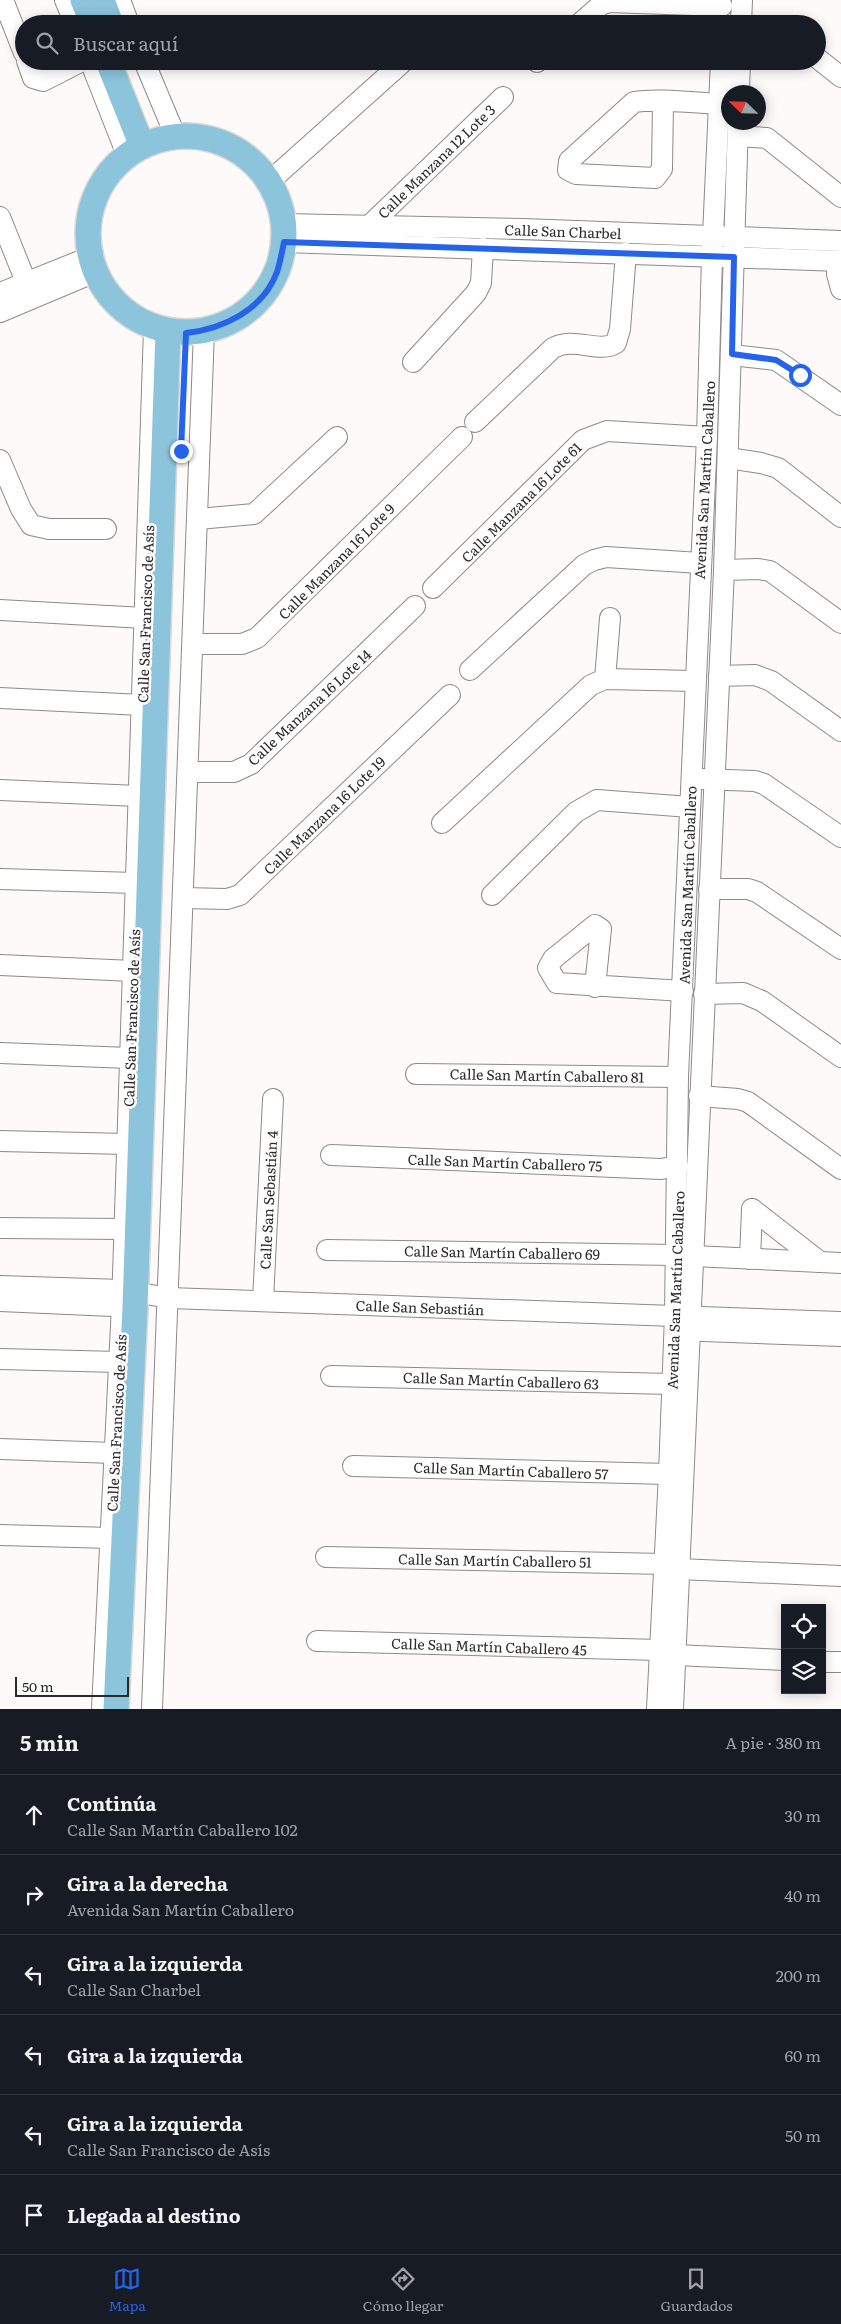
<!DOCTYPE html>
<html lang="es">
<meta charset="utf-8">
<style>
:root{--surface:#171b24;--page:#20242c;--text:#f1f3f6;--muted:#9ea1a6;--line:#363941;--accent:#2563eb}
body{margin:0;font-family:Literata,serif;background:var(--page);color:var(--text)}
.controls{position:absolute;right:15px;bottom:15px;display:grid;overflow:hidden;border-radius:0px;box-shadow:0 2px 12px #0003}
.controls button{width:45px;height:45px;display:grid;place-items:center;padding:0;border:0;border-bottom:1px solid var(--line);background:var(--surface);color:var(--text);font:25px sans-serif}
.compass{position:absolute;left:721px;top:85px;width:45px;height:45px;border-radius:50%;background:var(--surface);box-shadow:0 2px 12px #0003;rotate:293deg}
.scale{position:absolute;left:15px;bottom:12px;width:114px;box-sizing:border-box;padding-left:5px;border:2px solid #2b2828;border-top:0;font-size:14px;line-height:18px;white-space:nowrap;color:#2b2828;-webkit-text-stroke:4px #fff;paint-order:stroke}
.stop{position:absolute;width:15px;height:15px;margin:-11px;border:4px solid #2563eb;border-radius:50%;background:#fff}
.stop.end{background:#2563eb;border-color:#fff;box-shadow:0 1px 5px #0008}
.list{margin:0;padding:0;list-style:none}
h2{display:flex;justify-content:space-between;align-items:center;height:65px;margin:0;padding:0 20px;font-size:21px}
h2 small{font-size:16px;font-weight:400;color:var(--muted)}
.list li{display:grid;grid-template-columns:32px 1fr auto;gap:15px;align-items:center;box-sizing:border-box;height:80px;padding:0 20px;border-top:1px solid var(--line)}
.list b{display:block;font-size:19px;white-space:nowrap}
.list p{margin:0;font-size:16px;white-space:nowrap;color:var(--muted)}
.list em{font-size:16px;font-style:normal;color:var(--muted)}
.icon{flex:none;width:28px;height:28px;fill:none;stroke:currentColor;stroke-width:2;stroke-linecap:round;stroke-linejoin:round}
.map{position:relative;flex:none;width:841px;height:1709px;overflow:hidden}
.search{position:absolute;background:var(--surface);box-shadow:0 2px 12px #0003;left:15px;right:15px;top:15px;height:55px;display:flex;align-items:center;gap:12px;box-sizing:border-box;padding:0 18px;border-radius:28px;color:var(--muted);font-size:19px}
.sheet{height:545px;background:var(--surface)}
nav{display:flex;justify-content:space-around;align-items:center;box-sizing:border-box;height:70px;border-top:1px solid var(--line);background:var(--surface);font-size:14px;color:var(--muted)}
nav a{display:grid;justify-items:center;gap:2px}
nav .on{color:var(--accent)}
.map>svg:first-child{display:block}
</style>
<div class="map">
<svg width="841" height="1709" viewBox="0 0 841 1709">
<rect width="100%" height="100%" fill="#fffafa"/>
<g fill="none" stroke-linecap="round" stroke-linejoin="round">
<g stroke="#908889" stroke-width="22">
<g id="minor">
<path d="M 3,0 L 24,53"/>
<path d="M 65,0 L 75,24"/>
<path d="M 120,0 L 129,24"/>
<path d="M 579,24 L 601,5 L 609,2 L 722,6"/>
<path d="M 741,24 L 742,0"/>
<path d="M 817,58 L 841,77"/>
<path d="M 27,61 L 33,78 L 43,81 L 82,61"/>
<path d="M 90,61 L 127,155"/>
<path d="M 144,61 L 175,135"/>
<path d="M 537,62 L 538,61"/>
<path d="M 739,92 L 740,61"/>
<path d="M 663,102 L 662,169 L 655,178 L 576,174 L 568,170 L 569,161 L 634,102 C 657,98 696,103 720,104"/>
<path d="M 738,136 L 767,138 L 841,197"/>
<path d="M 270,181 L 404,61"/>
<path d="M 0,217 L 26,282"/>
<path d="M 284,224 L 523,229 L 841,241"/>
<path d="M 369,226 L 503,97"/>
<path d="M 284,242 L 841,261"/>
<path d="M 837,261 L 837,274 L 841,289"/>
<path d="M 0,293 L 90,257"/>
<path d="M 0,312 L 95,272"/>
<path d="M 732,355 L 776,360 L 841,405"/>
<path d="M 413,362 L 476,293 L 481,283 L 483,248"/>
<path d="M 475,422 L 553,348 C 574,336 599,354 616,343 L 620,329 L 626,253"/>
<path d="M 728,458 L 761,463 L 778,468 L 841,517"/>
<path d="M 0,460 L 21,509 L 31,525 L 49,529 L 106,529"/>
<path d="M 198,519 L 254,514 L 337,437"/>
<path d="M 724,570 L 758,569 L 770,571 L 841,623"/>
<path d="M 433,588 L 583,440 L 607,431 L 707,437"/>
<path d="M 0,610 L 144,618"/>
<path d="M 193,644 L 242,644 L 257,638 L 462,437"/>
<path d="M 470,670 L 584,565 L 594,560 L 606,557 L 700,563"/>
<path d="M 719,676 L 755,675 L 771,681 L 841,731"/>
<path d="M 605,679 L 610,618"/>
<path d="M 0,698 L 142,705"/>
<path d="M 188,772 L 234,772 L 251,764 L 415,606"/>
<path d="M 700,779 L 755,781 L 764,784 L 841,837"/>
<path d="M 0,790 L 138,796"/>
<path d="M 442,823 L 591,685 L 605,679 L 695,681"/>
<path d="M 0,879 L 135,883"/>
<path d="M 709,889 L 748,889 L 757,892 L 841,949"/>
<path d="M 492,895 L 576,812 L 597,800 L 690,807"/>
<path d="M 183,898 L 227,899 L 240,895 L 450,695"/>
<path d="M 0,965 L 133,971"/>
<path d="M 595,987 L 601,929 L 595,925 L 553,959 L 548,968 L 557,983 L 683,991"/>
<path d="M 704,994 L 743,993 L 762,1001 L 841,1057"/>
<path d="M 0,1053 L 129,1058"/>
<path d="M 416,1074 L 678,1077"/>
<path d="M 699,1096 L 738,1099 L 748,1102 L 841,1169"/>
<path d="M 0,1141 L 127,1144"/>
<path d="M 331,1155 L 661,1169 L 678,1166"/>
<path d="M 752,1209 L 820,1262"/>
<path d="M 0,1228 L 124,1229"/>
<path d="M 327,1250 L 676,1255"/>
<path d="M 693,1256 L 841,1263"/>
<path d="M 750,1259 L 752,1209"/>
<path d="M 0,1286 L 122,1290 L 169,1298 L 841,1322"/>
<path d="M 0,1301 L 135,1307"/>
<path d="M 263,1301 L 273,1099"/>
<path d="M 676,1330 L 841,1336"/>
<path d="M 0,1359 L 119,1362"/>
<path d="M 331,1376 L 672,1384"/>
<path d="M 0,1449 L 114,1453"/>
<path d="M 353,1466 L 669,1474"/>
<path d="M 0,1535 L 111,1538"/>
<path d="M 326,1557 L 665,1564"/>
<path d="M 679,1569 L 841,1576"/>
<path d="M 317,1641 L 660,1650"/>
<path d="M 675,1655 L 785,1660"/>
<path d="M 822,1662 L 841,1662"/>
<path d="M 102,1709 L 122,1305 L 154,328"/>
<path d="M 152,1709 L 204,331"/>
<path d="M 657,1709 L 669,1474 L 675,1315 L 678,1077 L 707,437 L 712,257 L 721,61"/>
<path d="M 673,1709 L 724,570 L 738,122"/>
</g>
</g>
<g stroke="#d9d8d8" stroke-width="28">
<g id="major">
<path d="M 83,0 L 93,24"/>
<path d="M 102,0 L 111,24"/>
<path d="M 108,61 L 142,146"/>
<circle cx="186" cy="234" r="98"/>
<path d="M 116,1709 L 135,1307 L 168,331"/>
</g>
</g>
<use href="#minor" stroke="#fff" stroke-width="20"/>
<use href="#major" stroke="#8cc4dc" stroke-width="25"/>
</g>
<g fill="none" stroke-linecap="round" stroke-linejoin="round">
<path stroke="#2563eb" stroke-width="6" d="M 181,451 L 186,333 C 223,329 263,310 277,272 C 280,263 282,252 284,242 L 734,257 L 732,354 L 776,360 L 800,375"/>
</g>
<g text-anchor="middle" dominant-baseline="central" stroke-width="5" stroke-linejoin="round" paint-order="stroke">
<g font-size="14" fill="#2b2828" stroke="#fff">
<text transform="translate(436 161) rotate(-44)">Calle Manzana 12 Lote 3</text>
<text transform="translate(563 231) rotate(2)">Calle San Charbel</text>
<text transform="translate(704 480) rotate(-87)">Avenida San Martín Caballero</text>
<text transform="translate(521 502) rotate(-45)">Calle Manzana 16 Lote 61</text>
<text transform="translate(336 561) rotate(-45)">Calle Manzana 16 Lote 9</text>
<text transform="translate(145 614) rotate(-88)">Calle San Francisco de Asís</text>
<text transform="translate(309 707) rotate(-43)">Calle Manzana 16 Lote 14</text>
<text transform="translate(324 815) rotate(-44)">Calle Manzana 16 Lote 19</text>
<text transform="translate(687 885) rotate(-88)">Avenida San Martín Caballero</text>
<text transform="translate(131 1018) rotate(-88)">Calle San Francisco de Asís</text>
<text transform="translate(547 1075) rotate(1)">Calle San Martín Caballero 81</text>
<text transform="translate(505 1162) rotate(2)">Calle San Martín Caballero 75</text>
<text transform="translate(268 1200) rotate(-87)">Calle San Sebastián 4</text>
<text transform="translate(502 1252) rotate(1)">Calle San Martín Caballero 69</text>
<text transform="translate(675 1290) rotate(-88)">Avenida San Martín Caballero</text>
<text transform="translate(420 1307) rotate(2)">Calle San Sebastián</text>
<text transform="translate(501 1380) rotate(2)">Calle San Martín Caballero 63</text>
<text transform="translate(116 1423) rotate(-87)">Calle San Francisco de Asís</text>
<text transform="translate(511 1470) rotate(2)">Calle San Martín Caballero 57</text>
<text transform="translate(495 1560) rotate(1)">Calle San Martín Caballero 51</text>
<text transform="translate(489 1646) rotate(2)">Calle San Martín Caballero 45</text>
</g>
</g>
</svg>
<div class="controls">
<button><svg class="icon" aria-label="locate" viewBox="0 0 24 24"><circle cx="12" cy="12" r="6"/><path d="M12 2v4M12 18v4M2 12h4M18 12h4"/></svg></button>
<button><svg class="icon" aria-label="layers" viewBox="0 0 24 24"><path d="M12 4l9 5-9 5-9-5zM3 14l9 5 9-5"/></svg></button>
</div>
<svg class="compass" viewBox="-18 -18 36 36"><path d="M0-13l5 13h-10z" fill="#e53935"/><path d="M0 13l5-13h-10z" fill="#9ea1a6"/></svg>
<div class="scale">50 m</div>
<div class="stop" style="left:800px;top:375px"></div>
<div class="stop end" style="left:181px;top:451px"></div>
<div class="search"><svg class="icon" aria-label="search" viewBox="0 0 24 24"><circle cx="10" cy="10" r="6"/><path d="M15 15l6 6"/></svg>Buscar aquí</div>
</div>
<section class="sheet">
<h2>5 min<small>A pie · 380 m</small></h2>
<ul class="list">
<li><svg class="icon" aria-label="ahead" viewBox="0 0 24 24"><path d="M12 20V5M6 11l6-6 6 6"/></svg><div><b>Continúa</b><p>Calle San Martín Caballero 102</p></div><em>30 m</em></li>
<li><svg class="icon" aria-label="right" viewBox="0 0 24 24"><path d="M7 20v-9h11M14 6l5 5-5 5"/></svg><div><b>Gira a la derecha</b><p>Avenida San Martín Caballero</p></div><em>40 m</em></li>
<li><svg class="icon" aria-label="left" viewBox="0 0 24 24"><path d="M17 20v-9H6M10 6l-5 5 5 5"/></svg><div><b>Gira a la izquierda</b><p>Calle San Charbel</p></div><em>200 m</em></li>
<li><svg class="icon" aria-label="left" viewBox="0 0 24 24"><path d="M17 20v-9H6M10 6l-5 5 5 5"/></svg><div><b>Gira a la izquierda</b></div><em>60 m</em></li>
<li><svg class="icon" aria-label="left" viewBox="0 0 24 24"><path d="M17 20v-9H6M10 6l-5 5 5 5"/></svg><div><b>Gira a la izquierda</b><p>Calle San Francisco de Asís</p></div><em>50 m</em></li>
<li><svg class="icon" aria-label="arrive" viewBox="0 0 24 24"><path d="M6 21V4h12l-3 4 3 4H6"/></svg><div><b>Llegada al destino</b></div></li>
</ul>
</section>
<nav>
<a class="on"><svg class="icon" aria-label="map" viewBox="0 0 24 24"><path d="M3 6l6-2 6 2 6-2v14l-6 2-6-2-6 2zM9 4v14M15 6v14"/></svg>Mapa</a>
<a><svg class="icon" aria-label="directions" viewBox="0 0 24 24"><path d="M12 3l9 9-9 9-9-9zM9 14v-3h6M13 9l2 2-2 2"/></svg>Cómo llegar</a>
<a><svg class="icon" aria-label="saved" viewBox="0 0 24 24"><path d="M7 4h10v16l-5-4-5 4z"/></svg>Guardados</a>
</nav>
